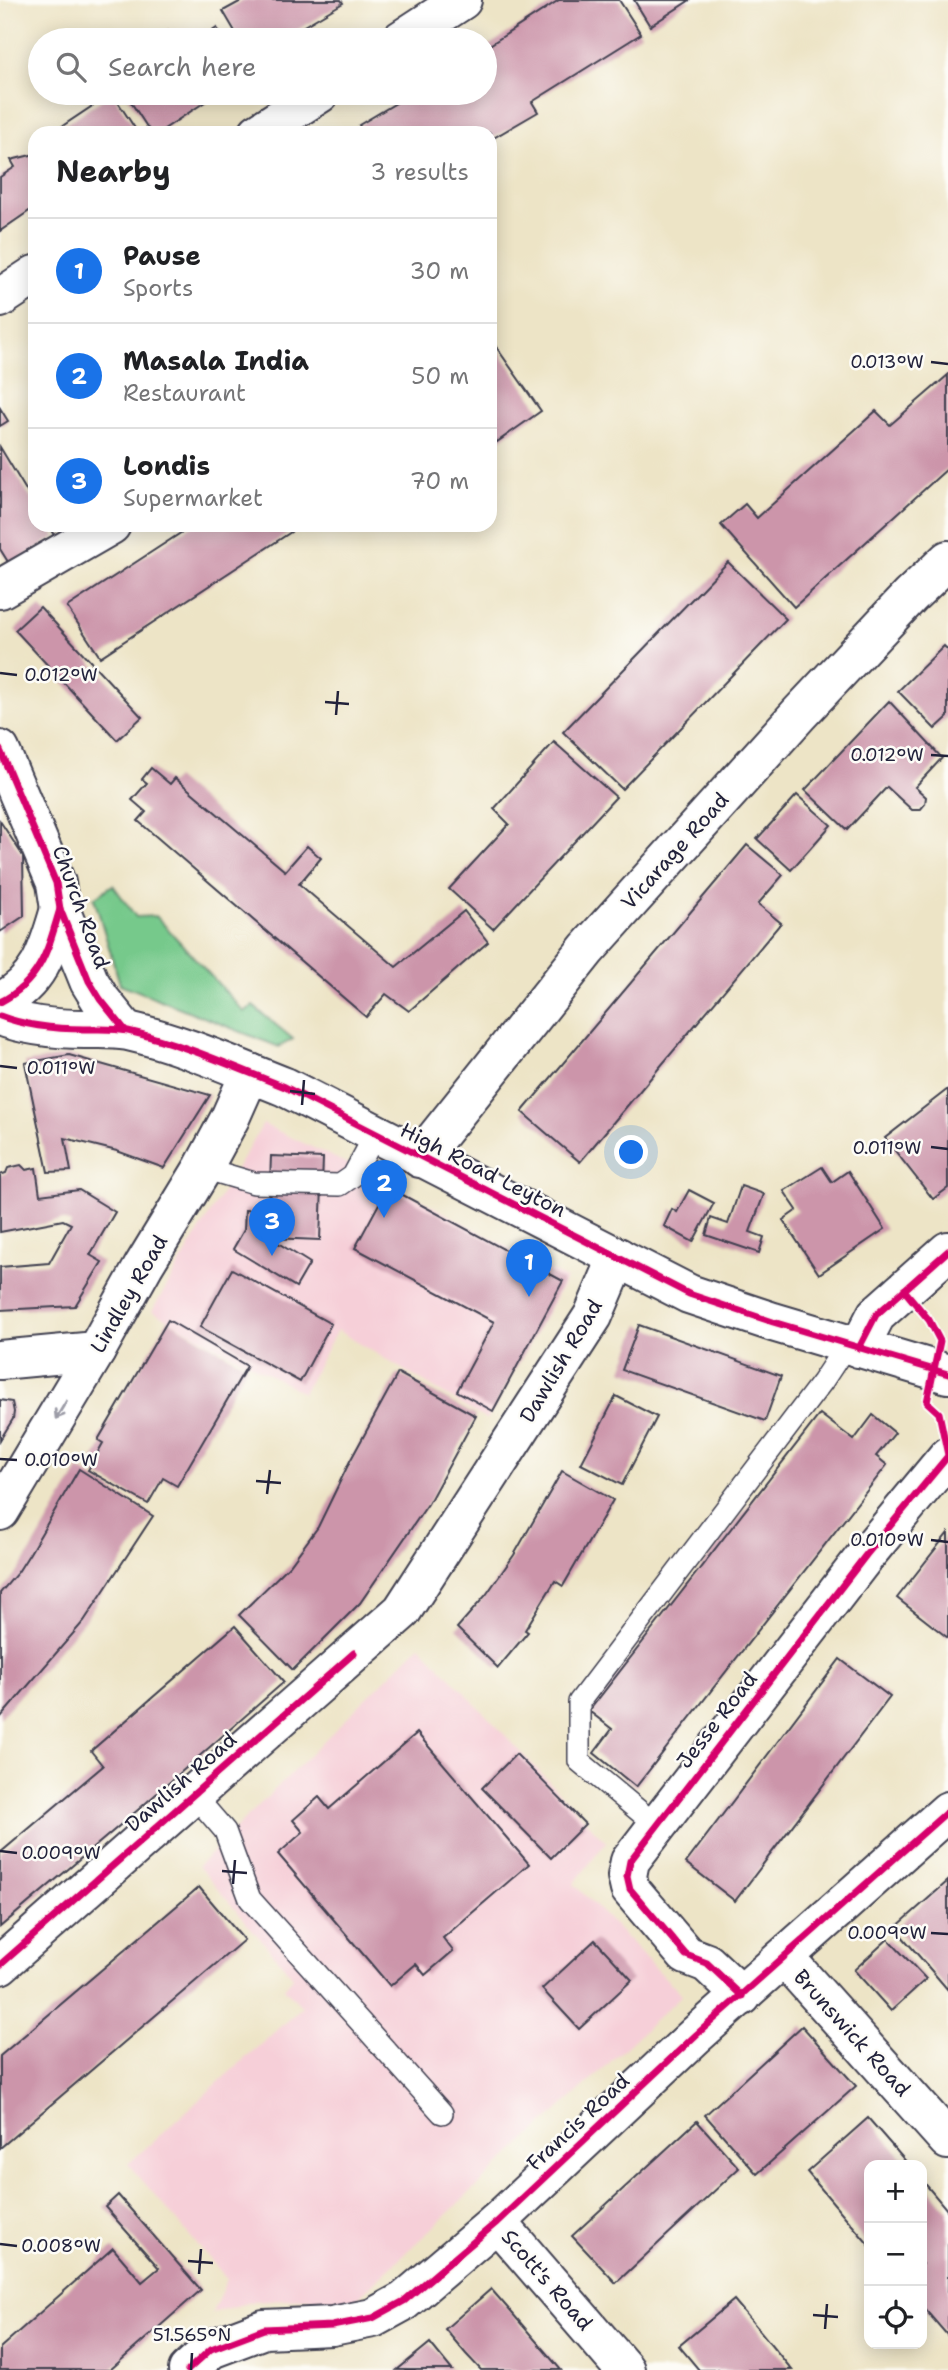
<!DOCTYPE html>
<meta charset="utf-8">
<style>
:root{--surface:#fff;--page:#f6f6f6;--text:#202124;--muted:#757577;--line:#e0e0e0;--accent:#1a73e8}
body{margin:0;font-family:"Shantell Sans",sans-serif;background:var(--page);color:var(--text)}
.controls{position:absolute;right:21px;bottom:21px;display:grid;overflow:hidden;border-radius:14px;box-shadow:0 4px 18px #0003}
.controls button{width:63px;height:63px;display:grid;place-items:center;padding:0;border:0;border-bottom:2px solid var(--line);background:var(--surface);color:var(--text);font:35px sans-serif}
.you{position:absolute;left:632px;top:1153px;width:24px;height:24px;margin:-18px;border:5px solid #fff;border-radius:50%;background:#1a73e8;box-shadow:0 0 0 10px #1a73e833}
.badge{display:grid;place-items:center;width:46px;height:46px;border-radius:50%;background:var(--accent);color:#fff;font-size:23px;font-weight:700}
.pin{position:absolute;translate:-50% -58px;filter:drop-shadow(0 2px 4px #0008)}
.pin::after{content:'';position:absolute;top:37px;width:24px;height:21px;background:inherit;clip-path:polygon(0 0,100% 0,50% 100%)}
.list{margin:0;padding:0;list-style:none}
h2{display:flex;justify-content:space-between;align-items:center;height:91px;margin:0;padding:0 28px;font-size:30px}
h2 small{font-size:23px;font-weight:400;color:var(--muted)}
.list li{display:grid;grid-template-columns:46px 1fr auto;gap:21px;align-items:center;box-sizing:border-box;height:105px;padding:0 28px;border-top:2px solid var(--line)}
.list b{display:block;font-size:26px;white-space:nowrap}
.list p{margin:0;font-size:23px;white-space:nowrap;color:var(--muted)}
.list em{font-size:23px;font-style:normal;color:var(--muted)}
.icon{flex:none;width:38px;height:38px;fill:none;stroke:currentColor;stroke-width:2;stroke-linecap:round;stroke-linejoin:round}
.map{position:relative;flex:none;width:948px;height:2370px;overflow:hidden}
.search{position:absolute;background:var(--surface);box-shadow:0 4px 18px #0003;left:28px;top:28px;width:469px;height:77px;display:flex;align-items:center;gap:18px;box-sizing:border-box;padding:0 24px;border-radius:38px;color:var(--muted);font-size:26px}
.panel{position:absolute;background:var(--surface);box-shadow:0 4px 18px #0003;left:28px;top:126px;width:469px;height:406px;border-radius:21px}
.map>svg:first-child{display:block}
</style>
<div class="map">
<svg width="948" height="2370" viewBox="0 0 948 2370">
<rect width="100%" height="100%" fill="#fdfcf7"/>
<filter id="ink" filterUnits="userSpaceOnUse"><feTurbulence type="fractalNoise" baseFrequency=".0143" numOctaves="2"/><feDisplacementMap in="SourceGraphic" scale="14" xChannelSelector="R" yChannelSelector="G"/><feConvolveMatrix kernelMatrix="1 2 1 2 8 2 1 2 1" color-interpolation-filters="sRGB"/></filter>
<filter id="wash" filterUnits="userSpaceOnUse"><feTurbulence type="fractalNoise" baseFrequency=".00686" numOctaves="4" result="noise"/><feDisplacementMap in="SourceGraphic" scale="28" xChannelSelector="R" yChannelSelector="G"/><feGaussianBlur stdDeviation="1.57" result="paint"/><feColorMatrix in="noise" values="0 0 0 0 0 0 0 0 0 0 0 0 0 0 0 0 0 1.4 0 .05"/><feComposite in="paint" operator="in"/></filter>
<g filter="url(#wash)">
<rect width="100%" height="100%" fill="#ede4c6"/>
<g fill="#f6cfd8">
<path d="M 263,1124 L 405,1191 L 566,1279 L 487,1420 L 337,1330 L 303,1393 L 152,1311 Z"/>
<path d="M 420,1645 L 606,1842 L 574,1884 L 682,1995 L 352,2303 L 305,2298 L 254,2301 L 212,2313 L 227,2279 L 128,2164 L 302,2007 L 284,1988 L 293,1977 L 198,1866 Z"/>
</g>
<path fill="#76c98b" stroke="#4c7663" stroke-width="2" d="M 113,885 L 136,917 L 156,916 L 244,1012 L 253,1006 L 293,1039 L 279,1047 L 120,984 L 94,898 Z"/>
<g id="blocks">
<g fill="#cc95aa">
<path d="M 243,0 L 341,0 L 343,3 L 280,40 L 240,40 L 223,11 Z"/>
<path d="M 559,0 L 619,0 L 641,34 L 532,102 L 538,112 L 490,140 L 490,133 L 364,133 L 359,125 L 413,93 L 431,93 L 435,101 L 446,94 L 445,93 L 485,93 L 485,48 Z"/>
<path d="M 634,0 L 690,0 L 650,26 Z"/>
<path d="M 217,28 L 225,40 L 199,40 Z"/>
<path d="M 168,31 L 174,40 L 155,40 Z"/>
<path d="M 112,93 L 138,133 L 61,133 L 58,129 Z"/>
<path d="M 125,93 L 208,93 L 211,98 L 158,133 L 151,133 Z"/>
<path d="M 35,154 L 35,207 L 0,231 L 0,177 L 15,167 L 11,160 Z"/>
<path d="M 492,341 L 541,411 L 497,442 L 490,432 L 490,343 Z"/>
<path d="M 948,375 L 948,468 L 794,607 L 721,525 L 745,504 L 757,518 L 876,411 L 890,425 Z"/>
<path d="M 0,408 L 8,421 L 0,426 Z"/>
<path d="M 0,447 L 35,505 L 35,525 L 48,525 L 55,537 L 10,565 L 0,549 Z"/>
<path d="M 193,525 L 287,525 L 291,532 L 100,657 L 67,607 Z"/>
<path d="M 728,562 L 786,619 L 622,789 L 563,732 Z"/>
<path d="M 40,607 L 142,717 L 117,740 L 15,630 Z"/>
<path d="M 944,646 L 948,650 L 948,717 L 935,729 L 898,691 Z"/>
<path d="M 889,701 L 942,758 L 915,787 L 926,797 L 925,804 L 920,810 L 912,810 L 887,787 L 847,830 L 805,790 Z"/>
<path d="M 554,742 L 616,797 L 493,929 L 449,889 L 509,824 L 494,809 Z"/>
<path d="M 151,768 L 170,784 L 175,778 L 285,871 L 307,846 L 321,858 L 299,884 L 396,967 L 464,911 L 488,942 L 409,1011 L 386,994 L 366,1017 L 138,821 L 146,812 L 132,800 L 147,783 L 142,779 Z"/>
<path d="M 797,795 L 831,825 L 791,870 L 757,839 Z"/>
<path d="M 0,821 L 23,856 L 24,916 L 0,932 Z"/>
<path d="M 747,845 L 783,875 L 758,904 L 781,923 L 580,1162 L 522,1112 Z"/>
<path d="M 69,1055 L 210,1095 L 164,1168 L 117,1151 L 65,1138 L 71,1171 L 48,1172 L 25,1063 Z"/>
<path d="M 948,1089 L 948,1188 L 933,1199 L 885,1138 Z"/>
<path d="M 271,1156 L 323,1158 L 320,1240 L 270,1238 L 310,1263 L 296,1287 L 233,1249 L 244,1230 L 245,1210 L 269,1211 Z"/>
<path d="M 21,1165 L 26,1170 L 36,1168 L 40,1195 L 79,1190 L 115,1212 L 90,1255 L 102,1262 L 75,1306 L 0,1310 L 0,1267 L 49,1263 L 71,1224 L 63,1220 L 0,1232 L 0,1175 L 6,1173 L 8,1168 Z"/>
<path d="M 822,1167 L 832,1182 L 848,1171 L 885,1229 L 819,1274 L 783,1220 L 797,1210 L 784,1191 Z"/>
<path d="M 741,1186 L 764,1194 L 750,1232 L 764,1237 L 759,1253 L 706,1235 L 711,1218 L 728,1224 Z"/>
<path d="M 388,1187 L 563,1281 L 493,1411 L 457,1391 L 494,1322 L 355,1248 Z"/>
<path d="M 689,1190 L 714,1203 L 693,1242 L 664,1226 L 672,1209 L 677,1212 Z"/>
<path d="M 232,1269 L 331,1324 L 300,1382 L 200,1327 Z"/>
<path d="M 168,1320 L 247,1366 L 177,1486 L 163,1478 L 148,1504 L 88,1470 L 103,1443 L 98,1440 Z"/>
<path d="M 639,1325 L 781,1376 L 765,1421 L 622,1370 Z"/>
<path d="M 398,1373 L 476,1416 L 428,1504 L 360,1603 L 293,1670 L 239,1615 L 290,1565 L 318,1527 L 350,1461 Z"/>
<path d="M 616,1396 L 657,1417 L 622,1485 L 581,1464 Z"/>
<path d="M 0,1400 L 12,1402 L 14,1412 L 13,1419 L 0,1440 Z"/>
<path d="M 820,1414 L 854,1440 L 873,1415 L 895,1433 L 876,1456 L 887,1465 L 636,1787 L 594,1753 L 612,1729 L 589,1711 Z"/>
<path d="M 79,1469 L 153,1516 L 84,1621 L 0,1718 L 0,1593 L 18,1572 L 30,1553 Z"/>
<path d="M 562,1471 L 613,1500 L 563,1586 L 555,1581 L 525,1630 L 528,1632 L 498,1668 L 457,1628 L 486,1595 L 514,1555 Z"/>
<path d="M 948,1533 L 948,1638 L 897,1598 Z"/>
<path d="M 235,1626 L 284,1682 L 139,1809 L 0,1927 L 0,1853 L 103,1766 L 91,1751 Z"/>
<path d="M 840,1659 L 890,1697 L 735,1901 L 686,1863 Z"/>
<path d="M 417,1733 L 529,1864 L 443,1938 L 453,1951 L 425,1975 L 416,1964 L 390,1986 L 278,1854 L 303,1832 L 293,1820 L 319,1797 L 329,1809 Z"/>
<path d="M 516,1754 L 585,1824 L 551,1858 L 482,1788 Z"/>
<path d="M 948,1881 L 948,1990 L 895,1928 Z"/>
<path d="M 199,1887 L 244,1940 L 0,2148 L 0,2056 Z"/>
<path d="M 888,1939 L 926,1979 L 891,2011 L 854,1970 Z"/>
<path d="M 595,1940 L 632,1980 L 579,2029 L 542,1989 Z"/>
<path d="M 802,2026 L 856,2086 L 757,2174 L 705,2115 Z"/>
<path d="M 868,2118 L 909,2165 L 869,2165 L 869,2245 L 807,2172 Z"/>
<path d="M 697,2121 L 739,2168 L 616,2283 L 572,2236 Z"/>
<path d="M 922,2180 L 948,2211 L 948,2336 L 922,2306 Z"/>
<path d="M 118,2195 L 201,2290 L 110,2370 L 0,2370 L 0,2348 L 113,2248 L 142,2282 L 159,2268 L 105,2207 Z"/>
<path d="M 491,2289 L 512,2313 L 561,2370 L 481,2370 L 466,2354 L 445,2329 Z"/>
<path d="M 734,2300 L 761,2332 L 792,2370 L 699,2370 L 679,2346 Z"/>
<path d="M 430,2343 L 452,2370 L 397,2370 Z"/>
</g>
</g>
</g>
<g filter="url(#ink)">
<use href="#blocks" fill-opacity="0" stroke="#403f50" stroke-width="2"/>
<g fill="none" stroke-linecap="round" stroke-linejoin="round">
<g stroke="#403f50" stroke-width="24">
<g id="service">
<path d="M 203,1168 L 254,1183 L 340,1185 L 353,1176 L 375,1135"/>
<path d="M 193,1794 L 225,1831 L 250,1899 L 442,2113"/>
<path d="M 657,1826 L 579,1761 L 579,1702 L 822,1382 L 847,1344"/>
</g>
</g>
<g stroke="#403f50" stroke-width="42">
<g id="minor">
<path d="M 401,40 L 462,0"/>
<path d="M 258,133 L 320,93"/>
<path d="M 0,298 L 35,275"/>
<path d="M 0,589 L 111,525"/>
<path d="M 420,1158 L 587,949 L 798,715 L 910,596 L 948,560"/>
<path d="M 859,1348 L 876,1315 L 948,1251"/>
<path d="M 0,1360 L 96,1351"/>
<path d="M 0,1511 L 96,1351 L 144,1265 L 203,1168 L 230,1118 L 250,1073"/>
<path d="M 785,1958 L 948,2140"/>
<path d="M 0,1965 L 402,1611 L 593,1316 L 618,1257"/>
<path d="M 742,1996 L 707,1963 L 686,1955 L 630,1889 L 627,1876 L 630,1861 L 866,1555 L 948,1456"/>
<path d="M 497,2222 L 625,2370"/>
<path d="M 188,2370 L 211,2349 L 264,2329 L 332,2326 L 373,2318 L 404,2301 L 497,2222 L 696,2035 L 948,1811"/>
</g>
</g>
<g stroke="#403f50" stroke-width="42">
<g id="primary">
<path d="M 0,750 L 56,883 L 60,909 L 89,981 L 100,999 L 125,1030"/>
<path d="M 0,1002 C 40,982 48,950 60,909"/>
<path d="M 0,1016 C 26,1026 57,1029 85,1029 C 98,1029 114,1028 128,1031 C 181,1043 234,1067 285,1087 L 689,1294 L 773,1322 L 948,1374"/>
</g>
</g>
<use href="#service" stroke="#fff" stroke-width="21"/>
<use href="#minor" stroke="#fff" stroke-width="38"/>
<use href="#primary" stroke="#fff" stroke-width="38"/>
<g stroke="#fdfcf7" stroke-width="11">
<g id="cycleway">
<path d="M 0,750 L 56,883 L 60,909 L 89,981 L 100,999 L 125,1030"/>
<path d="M 0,1002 C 40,982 48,950 60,909"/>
<path d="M 0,1016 C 26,1026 57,1029 85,1029 C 98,1029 114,1028 128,1031 C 181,1043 234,1067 285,1087 L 689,1294 L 773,1322 L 948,1374"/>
<path d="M 904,1290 L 929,1320 L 940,1341 L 927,1402 L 939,1413 L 948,1455"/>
<path d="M 859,1348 L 876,1315 L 948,1251"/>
<path d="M 0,1965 L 354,1653"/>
<path d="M 742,1996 L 707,1963 L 686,1955 L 630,1889 L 627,1876 L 630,1861 L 866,1555 L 948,1456"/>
<path d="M 188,2370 L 211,2349 L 264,2329 L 332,2326 L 373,2318 L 404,2301 L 497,2222 L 696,2035 L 948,1811"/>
</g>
</g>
<use href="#cycleway" stroke="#d6006c" stroke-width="7"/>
</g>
<defs><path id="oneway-shaft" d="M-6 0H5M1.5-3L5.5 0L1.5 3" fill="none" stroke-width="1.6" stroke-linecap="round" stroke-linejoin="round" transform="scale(1.75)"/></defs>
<use stroke="#9c9ca7" href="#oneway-shaft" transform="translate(61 1410) rotate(121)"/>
</g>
<path fill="none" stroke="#22223b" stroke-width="2.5" d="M 931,362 L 948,364M 0,673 L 17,675M 325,702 L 349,704M 336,715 L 338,691M 931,755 L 948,756M 0,1066 L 17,1068M 290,1091 L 315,1094M 302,1105 L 304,1080M 931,1147 L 948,1149M 0,1459 L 17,1460M 256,1481 L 281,1483M 267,1494 L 270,1470M 931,1540 L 948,1542M 0,1851 L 17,1853M 222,1871 L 247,1873M 233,1884 L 235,1860M 931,1933 L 948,1934M 0,2244 L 17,2246M 188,2261 L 213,2263M 199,2274 L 201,2249M 813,2315 L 838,2317M 825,2329 L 827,2304M 191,2370 L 192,2353"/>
<g text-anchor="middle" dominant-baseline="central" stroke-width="5" stroke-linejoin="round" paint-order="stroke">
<g font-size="21" fill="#22223b" stroke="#fdfcf7">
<text transform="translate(675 851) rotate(-48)">Vicarage Road</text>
<text transform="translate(81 907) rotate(70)">Church Road</text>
<text transform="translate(483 1170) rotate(27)">High Road Leyton</text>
<text transform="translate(129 1294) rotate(-60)">Lindley Road</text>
<text transform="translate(561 1361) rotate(-59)">Dawlish Road</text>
<text transform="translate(717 1720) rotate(-52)">Jesse Road</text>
<text transform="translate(181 1782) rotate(-41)">Dawlish Road</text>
<text transform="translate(852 2033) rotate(48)">Brunswick Road</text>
<text transform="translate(578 2122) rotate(-43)">Francis Road</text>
<text transform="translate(547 2280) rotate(49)">Scott's Road</text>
</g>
</g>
<g font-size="18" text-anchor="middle" fill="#22223b" stroke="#fdfcf7" stroke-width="5" stroke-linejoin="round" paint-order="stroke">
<text x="887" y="368">0.013°W</text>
<text x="61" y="681">0.012°W</text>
<text x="887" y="761">0.012°W</text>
<text x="61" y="1074">0.011°W</text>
<text x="887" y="1154">0.011°W</text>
<text x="61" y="1466">0.010°W</text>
<text x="887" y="1546">0.010°W</text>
<text x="61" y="1859">0.009°W</text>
<text x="887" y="1939">0.009°W</text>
<text x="61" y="2252">0.008°W</text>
<text x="192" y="2341">51.565°N</text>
</g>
</svg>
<div class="controls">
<button>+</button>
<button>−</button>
<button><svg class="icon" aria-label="locate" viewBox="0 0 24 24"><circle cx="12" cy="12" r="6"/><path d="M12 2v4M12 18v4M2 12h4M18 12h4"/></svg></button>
</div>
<div class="you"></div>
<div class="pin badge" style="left:529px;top:1297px">1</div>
<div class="pin badge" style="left:384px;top:1218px">2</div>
<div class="pin badge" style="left:272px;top:1256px">3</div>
<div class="search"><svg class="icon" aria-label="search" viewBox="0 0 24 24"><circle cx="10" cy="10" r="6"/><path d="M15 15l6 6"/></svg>Search here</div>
<section class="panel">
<h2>Nearby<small>3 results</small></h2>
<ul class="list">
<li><span class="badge">1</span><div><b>Pause</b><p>Sports</p></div><em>30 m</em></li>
<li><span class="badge">2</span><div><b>Masala India</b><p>Restaurant</p></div><em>50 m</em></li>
<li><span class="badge">3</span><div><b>Londis</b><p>Supermarket</p></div><em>70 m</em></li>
</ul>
</section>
</div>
